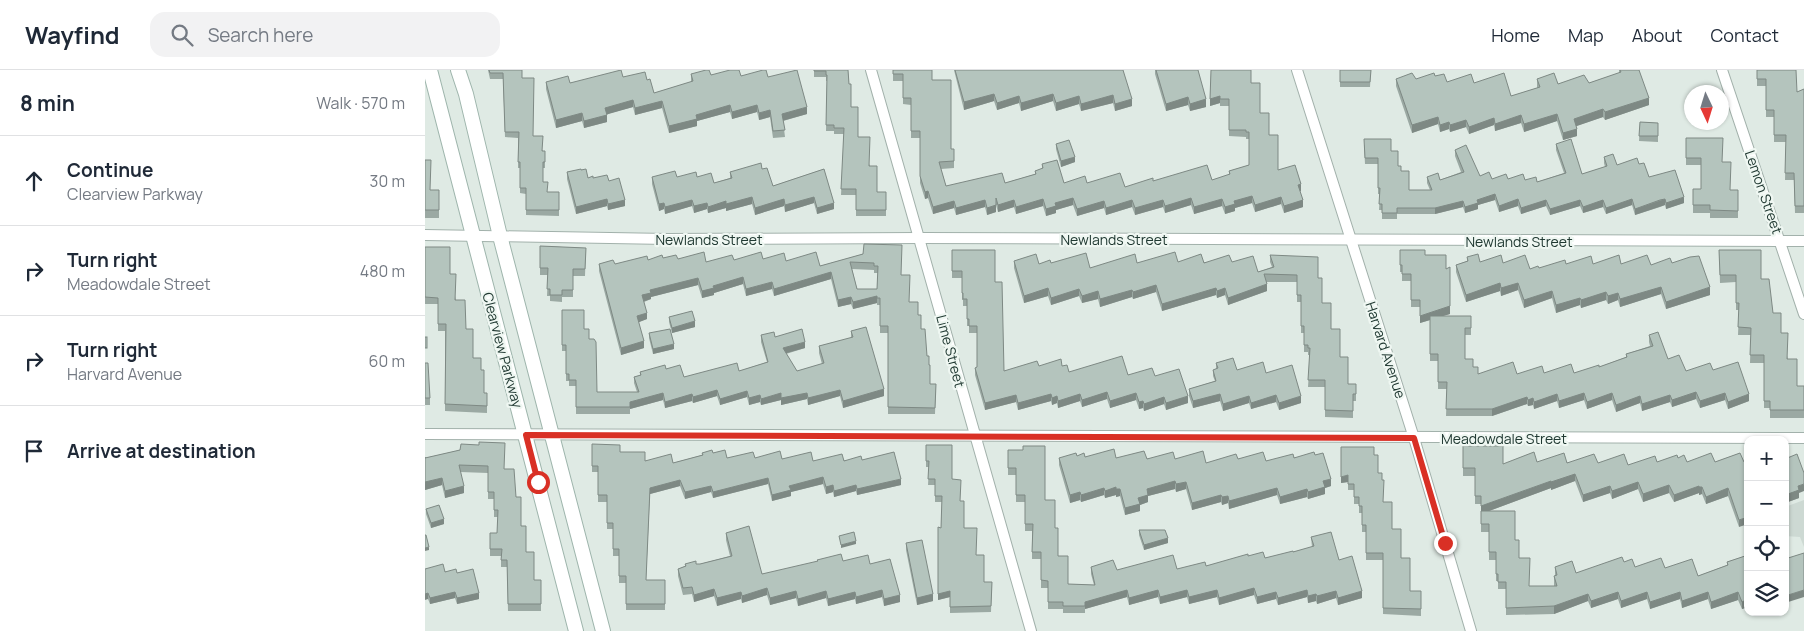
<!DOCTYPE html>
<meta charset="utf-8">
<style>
:root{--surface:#fff;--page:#f2f2f3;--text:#1f2937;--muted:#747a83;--line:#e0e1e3}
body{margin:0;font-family:Manrope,sans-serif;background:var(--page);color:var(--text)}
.controls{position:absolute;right:15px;bottom:15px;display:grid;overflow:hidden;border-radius:10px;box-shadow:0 1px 4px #0004}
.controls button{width:45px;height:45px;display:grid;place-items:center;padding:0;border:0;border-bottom:1px solid var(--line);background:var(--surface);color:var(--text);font:25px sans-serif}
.compass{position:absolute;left:1259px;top:15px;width:45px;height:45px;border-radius:50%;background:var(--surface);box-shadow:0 1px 4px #0004;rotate:176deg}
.stop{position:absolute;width:15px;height:15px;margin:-11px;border:4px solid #d93025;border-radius:50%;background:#fff}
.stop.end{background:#d93025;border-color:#fff;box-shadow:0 1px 5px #0008}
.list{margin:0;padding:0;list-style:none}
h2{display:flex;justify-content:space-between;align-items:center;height:65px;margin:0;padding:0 20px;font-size:21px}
h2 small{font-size:16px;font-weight:400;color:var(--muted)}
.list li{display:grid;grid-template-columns:32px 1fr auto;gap:15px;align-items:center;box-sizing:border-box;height:90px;padding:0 20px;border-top:1px solid var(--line)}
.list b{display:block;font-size:19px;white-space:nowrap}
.list p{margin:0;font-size:16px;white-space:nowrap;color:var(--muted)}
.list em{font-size:16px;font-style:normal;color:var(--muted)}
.icon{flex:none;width:28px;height:28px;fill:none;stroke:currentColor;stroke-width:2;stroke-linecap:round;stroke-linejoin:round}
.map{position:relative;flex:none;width:1379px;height:561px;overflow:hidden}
header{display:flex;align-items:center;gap:30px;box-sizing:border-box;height:70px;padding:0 25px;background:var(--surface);border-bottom:1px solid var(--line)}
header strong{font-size:24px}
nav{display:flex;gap:28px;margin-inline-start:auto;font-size:18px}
.search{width:350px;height:45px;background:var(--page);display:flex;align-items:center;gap:12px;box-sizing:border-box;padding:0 18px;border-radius:15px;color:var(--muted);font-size:19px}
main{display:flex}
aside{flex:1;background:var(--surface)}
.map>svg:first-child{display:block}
</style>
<header>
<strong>Wayfind</strong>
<div class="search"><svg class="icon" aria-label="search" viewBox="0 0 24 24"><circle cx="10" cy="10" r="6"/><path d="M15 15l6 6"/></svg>Search here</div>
<nav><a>Home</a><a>Map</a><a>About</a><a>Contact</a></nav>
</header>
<main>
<aside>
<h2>8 min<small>Walk · 570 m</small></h2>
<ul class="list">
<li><svg class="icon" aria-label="ahead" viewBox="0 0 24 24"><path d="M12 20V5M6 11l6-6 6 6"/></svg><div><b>Continue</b><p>Clearview Parkway</p></div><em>30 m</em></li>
<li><svg class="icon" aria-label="right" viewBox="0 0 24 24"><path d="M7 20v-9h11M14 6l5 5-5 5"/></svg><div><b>Turn right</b><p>Meadowdale Street</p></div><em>480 m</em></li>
<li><svg class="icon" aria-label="right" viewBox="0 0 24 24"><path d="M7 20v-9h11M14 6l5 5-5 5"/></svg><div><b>Turn right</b><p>Harvard Avenue</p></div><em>60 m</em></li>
<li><svg class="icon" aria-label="arrive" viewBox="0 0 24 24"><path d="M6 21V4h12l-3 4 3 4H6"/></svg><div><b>Arrive at destination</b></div></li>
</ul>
</aside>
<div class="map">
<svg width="1379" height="561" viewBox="0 0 1379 561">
<rect width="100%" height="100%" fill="#dfeae4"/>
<path fill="#cdd9d3" d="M 1379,430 L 1379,477 L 1375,467 L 1360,466 L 1360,437 Z"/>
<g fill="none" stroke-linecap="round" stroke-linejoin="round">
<g stroke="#a2b1ab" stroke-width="12">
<g id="minor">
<path d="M 446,0 L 606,561"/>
<path d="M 872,0 L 989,368 L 1046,561"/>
<path d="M 1297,0 L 1379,244"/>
<path d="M 0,165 L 243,169 L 495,168 L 1379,171"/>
<path d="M 0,364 L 1379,368"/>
</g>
</g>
<g stroke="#9eb5ac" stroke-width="16">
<g id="secondary">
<path d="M 5,0 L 151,561"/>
<path d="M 33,0 L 41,24 L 75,166 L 178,561"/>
</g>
</g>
<use href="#minor" stroke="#fff" stroke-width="10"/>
<use href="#secondary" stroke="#fff" stroke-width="14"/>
</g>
<g fill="#9ba9a3" fill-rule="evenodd">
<path d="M 63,0 L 97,0 L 97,8 L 108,66 L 118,81 L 120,92 L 120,98 L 118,98 L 118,112 L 122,122 L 134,122 L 134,146 L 101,145 L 101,124 L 95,123 L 95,98 L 93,98 L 93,68 L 80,67 L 78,9 L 65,9 Z"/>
<path d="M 389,0 L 423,0 L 424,14 L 426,37 L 433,67 L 445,96 L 452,122 L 461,122 L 461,146 L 431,146 L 431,125 L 416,125 L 419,64 L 409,64 L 409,61 L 401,61 L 402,11 L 401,11 L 401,7 L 389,7 Z"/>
<path d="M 468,0 L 507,10 L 526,79 L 529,79 L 529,98 L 516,99 L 521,116 L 580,113 L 610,104 L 610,101 L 617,99 L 617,94 L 639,113 L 662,113 L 700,117 L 728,111 L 787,110 L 804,105 L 804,101 L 824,95 L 824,69 L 821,69 L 821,67 L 804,66 L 804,36 L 795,36 L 795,33 L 785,36 L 786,0 L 826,13 L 835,43 L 844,65 L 853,100 L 876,121 L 875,121 L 878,137 L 859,143 L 856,134 L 830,142 L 827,133 L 810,138 L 810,141 L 800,144 L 797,136 L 769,144 L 766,135 L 740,143 L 738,137 L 710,145 L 707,137 L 681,145 L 679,138 L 652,146 L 648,135 L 631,140 L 631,143 L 621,146 L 618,136 L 591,144 L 589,137 L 573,142 L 571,135 L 571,142 L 562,145 L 560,137 L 531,145 L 529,138 L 508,144 L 503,128 L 500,129 L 495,113 L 495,68 L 486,68 L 486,35 L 478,34 L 478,11 L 468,11 Z"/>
<path d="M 529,0 L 698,0 L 707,36 L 690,41 L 688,33 L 656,41 L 654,34 L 631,41 L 628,31 L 596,41 L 594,33 L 572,40 L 569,31 L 539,40 Z"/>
<path d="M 730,0 L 773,0 L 781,37 L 765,41 L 763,35 L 741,41 L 730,4 Z"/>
<path d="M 915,0 L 946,0 L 945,17 L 915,17 Z"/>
<path d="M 1194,0 L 1214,0 L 1224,35 L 1180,50 L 1178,47 L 1151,56 L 1152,66 L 1138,70 L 1132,51 L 1099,62 L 1096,53 L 1070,61 L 1069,55 L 1044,64 L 1041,57 L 1025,62 L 1024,59 L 1015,62 L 1013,54 L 987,63 L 971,16 L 971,9 L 991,9 L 1022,12 L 1049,13 L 1086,26 L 1112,18 L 1112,9 L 1133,14 L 1164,13 L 1194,3 Z"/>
<path d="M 1332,0 L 1372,22 L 1379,19 L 1379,143 L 1370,143 L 1369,110 L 1360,110 L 1361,72 L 1349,72 L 1349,47 L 1341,47 L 1341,16 L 1332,16 Z"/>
<path d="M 266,4 L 343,7 L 382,44 L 358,51 L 360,67 L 348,68 L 345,47 L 334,50 L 332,42 L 307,49 L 305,42 L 272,51 L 272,56 L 244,63 L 237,38 L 210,45 L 208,37 L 182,44 L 182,52 L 159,58 L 157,51 L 131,58 L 121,19 L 121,12 L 145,13 L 198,7 L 222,10 L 229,23 L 266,12 Z"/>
<path d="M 1215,52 L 1233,53 L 1233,72 L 1214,71 Z"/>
<path d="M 1261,68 L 1297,92 L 1305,120 L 1313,120 L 1313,148 L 1285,148 L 1285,143 L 1268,143 L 1268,119 L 1276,119 L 1276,95 L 1261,95 Z"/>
<path d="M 631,74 L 650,92 L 636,97 L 631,79 Z"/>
<path d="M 1131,74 L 1157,104 L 1180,97 L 1179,93 L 1179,87 L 1192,95 L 1214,94 L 1224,107 L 1259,133 L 1241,139 L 1240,135 L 1235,137 L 1210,145 L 1207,135 L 1181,144 L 1178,137 L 1158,143 L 1155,136 L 1125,145 L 1121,136 L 1096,144 L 1093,136 L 1074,142 L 1070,130 L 1053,135 L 1053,139 L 1040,143 L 1038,137 L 1010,144 L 972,144 L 972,149 L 957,149 L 957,140 L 954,140 L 955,124 L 953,124 L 953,94 L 940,94 L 939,75 L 966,81 L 984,120 L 1005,120 L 1002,113 L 1002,107 L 1015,110 L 1036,102 L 1030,86 L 1030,80 L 1055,106 L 1067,109 L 1083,109 L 1112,112 L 1139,103 L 1131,80 Z"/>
<path d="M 0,90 L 5,120 L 14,120 L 14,148 L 0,148 Z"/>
<path d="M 337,99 L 348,116 L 399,99 L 409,139 L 392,144 L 389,133 L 360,142 L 359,136 L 330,145 L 327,134 L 301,141 L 301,138 L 283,143 L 282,139 L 269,143 L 267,136 L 240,144 L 239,139 L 234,141 L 227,114 L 227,107 L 272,107 L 289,113 L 305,108 L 305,102 Z"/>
<path d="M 156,100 L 163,108 L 184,111 L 200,136 L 183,140 L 182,136 L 151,144 L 142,109 L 142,102 Z"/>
<path d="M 115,176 L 161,178 L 160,206 L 148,206 L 148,227 L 137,227 L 137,232 L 125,231 L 125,226 L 122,226 L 123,205 L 115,205 Z"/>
<path d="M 0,177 L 25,204 L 31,230 L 41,259 L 48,288 L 56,300 L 59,323 L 62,323 L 62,343 L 20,341 L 20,261 L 13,261 L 13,234 L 0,234 Z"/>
<path d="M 527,180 L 570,212 L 579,301 L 614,296 L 637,296 L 644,302 L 730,306 L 763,333 L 741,340 L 739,334 L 719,341 L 718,338 L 714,339 L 711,330 L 685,338 L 682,329 L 657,337 L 655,331 L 633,338 L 632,333 L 627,335 L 626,331 L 593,340 L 591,332 L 560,340 L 550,305 L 550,298 L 552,297 L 552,263 L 544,263 L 544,256 L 542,256 L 542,236 L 538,236 L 538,230 L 537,230 L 537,208 L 527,208 Z"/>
<path d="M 975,180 L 1000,185 L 1021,199 L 1025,197 L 1025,244 L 1016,246 L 1046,246 L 1046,265 L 1040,265 L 1040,289 L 1048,297 L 1053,304 L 1092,304 L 1149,303 L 1174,297 L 1201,287 L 1201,284 L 1225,276 L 1224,272 L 1224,265 L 1243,289 L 1261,301 L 1288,300 L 1324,331 L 1303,339 L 1300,330 L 1275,338 L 1271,329 L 1247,337 L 1245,332 L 1217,341 L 1215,333 L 1191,342 L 1187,330 L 1162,339 L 1159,330 L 1134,338 L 1132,331 L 1109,339 L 1108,335 L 1103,336 L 1102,334 L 1067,346 L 1021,346 L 1022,319 L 1013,319 L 1013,291 L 1005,291 L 1005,250 L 995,253 L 995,237 L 986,237 L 986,211 L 977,211 L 977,202 L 975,202 Z"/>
<path d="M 1294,180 L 1336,209 L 1348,243 L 1356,263 L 1363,289 L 1372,316 L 1379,316 L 1379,348 L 1345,348 L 1345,338 L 1339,338 L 1339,293 L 1325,293 L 1326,265 L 1313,265 L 1314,240 L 1311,240 L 1311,212 L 1295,213 Z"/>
<path d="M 438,184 L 476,205 L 484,232 L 493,245 L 504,295 L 505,314 L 511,314 L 510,344 L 463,344 L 463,263 L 455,263 L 455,235 L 452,235 L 452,233 L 428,239 L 426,234 L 413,237 L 406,209 L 349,226 L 347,219 L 321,226 L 318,214 L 289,223 L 289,225 L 277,228 L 273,215 L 226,227 L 226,229 L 219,232 L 222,249 L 213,252 L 219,278 L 196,285 L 174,201 L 174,194 L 190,194 L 223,190 L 238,188 L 281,192 L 309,190 L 338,189 L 361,191 L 395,196 ZM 427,199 L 449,200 L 449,203 L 453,203 L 452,219 L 432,219 Z"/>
<path d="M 845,185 L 893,208 L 897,233 L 906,259 L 923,314 L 931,314 L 931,331 L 928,331 L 928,348 L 900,347 L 900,317 L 883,317 L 885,285 L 883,285 L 883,282 L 879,282 L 879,263 L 876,263 L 876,232 L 872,232 L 872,212 L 841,212 L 842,221 L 803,235 L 800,225 L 792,228 L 791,225 L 737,241 L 731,222 L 708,229 L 707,227 L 675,237 L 673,229 L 657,233 L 654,226 L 626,235 L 623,226 L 599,233 L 589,198 L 589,191 L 614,194 L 626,193 L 665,198 L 712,193 L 753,192 L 807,192 L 833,202 L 847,197 L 845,192 Z"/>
<path d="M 1042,187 L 1055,192 L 1078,193 L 1105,199 L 1114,198 L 1141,194 L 1196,194 L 1226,195 L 1247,193 L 1285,225 L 1241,239 L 1236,224 L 1195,237 L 1193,230 L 1183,234 L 1181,230 L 1156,238 L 1155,235 L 1131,243 L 1127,228 L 1099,238 L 1093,220 L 1076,226 L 1075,221 L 1041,232 L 1031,202 L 1031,195 L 1042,191 Z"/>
<path d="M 137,240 L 159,259 L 164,269 L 172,322 L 212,322 L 209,313 L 209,307 L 215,305 L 215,302 L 241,299 L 259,307 L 314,301 L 342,292 L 336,272 L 336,265 L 350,267 L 380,278 L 361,284 L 372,301 L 397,294 L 394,283 L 394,276 L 426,268 L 426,261 L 459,326 L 418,338 L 415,326 L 383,335 L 382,329 L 356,335 L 356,330 L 336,335 L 335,332 L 324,335 L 322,327 L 295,335 L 292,326 L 268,333 L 267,331 L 240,338 L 238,330 L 205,339 L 205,344 L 151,344 L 151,316 L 144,316 L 144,311 L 141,311 L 141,281 L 137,281 Z"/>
<path d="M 244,247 L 270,257 L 247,263 L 244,252 Z"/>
<path d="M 224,263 L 249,279 L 228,284 L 224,268 Z"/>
<path d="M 0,293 L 5,328 L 5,335 L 0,335 Z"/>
<path d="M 791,293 L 812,300 L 841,303 L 876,333 L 854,340 L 851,332 L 826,339 L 824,333 L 798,341 L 795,331 L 768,338 L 764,326 L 764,319 L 790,311 L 788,306 L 788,300 L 791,299 Z"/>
<path d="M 167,374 L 195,382 L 220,391 L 248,393 L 277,385 L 277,383 L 288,383 L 302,388 L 330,388 L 388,391 L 437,390 L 476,415 L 432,425 L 431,421 L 409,427 L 408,422 L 401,424 L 398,414 L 366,422 L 366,426 L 347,431 L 343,414 L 288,428 L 286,422 L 260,429 L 255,416 L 225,424 L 221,510 L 240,510 L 240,540 L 201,540 L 201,513 L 194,513 L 194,486 L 188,486 L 188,459 L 182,459 L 182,432 L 173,432 L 173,402 L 167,402 Z"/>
<path d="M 501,375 L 527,409 L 535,431 L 539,458 L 551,485 L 559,512 L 567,512 L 566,542 L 525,543 L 525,527 L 513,530 L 516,458 L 517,432 L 510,432 L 510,415 L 503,415 L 504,397 L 501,397 Z"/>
<path d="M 1038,376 L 1078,394 L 1112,392 L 1173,393 L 1203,395 L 1232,392 L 1253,388 L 1262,392 L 1290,392 L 1315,383 L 1314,457 L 1303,426 L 1281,434 L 1277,424 L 1274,425 L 1274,423 L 1249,432 L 1244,423 L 1218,432 L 1213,419 L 1187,429 L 1185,423 L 1158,432 L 1150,411 L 1126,420 L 1126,418 L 1064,441 L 1090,470 L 1094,488 L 1104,516 L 1129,516 L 1129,506 L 1130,506 L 1130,497 L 1151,503 L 1199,492 L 1210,497 L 1240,498 L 1273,506 L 1302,495 L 1302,492 L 1323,485 L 1323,537 L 1317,539 L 1313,530 L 1286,539 L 1283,529 L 1257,538 L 1255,529 L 1225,539 L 1222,529 L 1196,538 L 1193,529 L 1166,538 L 1163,531 L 1129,544 L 1081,545 L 1081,519 L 1073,519 L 1073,511 L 1071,511 L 1071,490 L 1064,490 L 1064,462 L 1056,462 L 1056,434 L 1050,434 L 1050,406 L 1038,406 Z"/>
<path d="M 35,380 L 79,399 L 91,427 L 101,482 L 109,510 L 116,510 L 116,541 L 83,541 L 82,497 L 76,497 L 76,486 L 65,486 L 65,463 L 72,463 L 73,447 L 69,447 L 69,429 L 63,429 L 63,403 L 35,402 L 39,423 L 20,428 L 17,415 L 0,420 L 0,388 Z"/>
<path d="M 583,380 L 620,430 L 630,458 L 633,486 L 643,514 L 669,515 L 666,504 L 666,497 L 692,500 L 752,499 L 781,496 L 823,486 L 840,488 L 868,482 L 887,477 L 886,467 L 914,490 L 937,528 L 913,535 L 911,528 L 892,534 L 891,531 L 883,533 L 882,527 L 853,535 L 851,529 L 832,534 L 829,525 L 794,535 L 792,527 L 764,534 L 762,527 L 735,534 L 733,527 L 704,535 L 702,527 L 660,539 L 660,543 L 638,543 L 638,539 L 623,539 L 623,518 L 616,518 L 616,489 L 607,489 L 607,461 L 600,461 L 600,432 L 591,432 L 591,405 L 583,405 Z"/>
<path d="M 890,385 L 906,416 L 900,418 L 900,424 L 883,429 L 882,427 L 855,434 L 852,425 L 804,439 L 803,433 L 797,435 L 796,432 L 767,440 L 761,419 L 751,422 L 750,419 L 723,426 L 723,432 L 715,435 L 715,441 L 700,445 L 695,426 L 691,427 L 691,425 L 680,428 L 679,425 L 656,432 L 655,430 L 645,433 L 634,395 L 634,388 L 652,386 L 660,387 L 691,388 L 750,389 L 781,393 L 813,389 L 841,391 Z"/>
<path d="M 949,385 L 953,403 L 957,410 L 958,432 L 985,521 L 996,521 L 996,546 L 958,544 L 958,490 L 941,490 L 941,462 L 937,462 L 937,443 L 934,443 L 934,434 L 929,434 L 929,420 L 923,420 L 923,412 L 916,413 Z"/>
<path d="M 1360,389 L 1374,423 L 1374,428 L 1363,432 L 1360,426 Z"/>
<path d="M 1,439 L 19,454 L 6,458 L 1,444 Z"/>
<path d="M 714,460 L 743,473 L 719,480 L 714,465 Z"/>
<path d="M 301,463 L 337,504 L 418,491 L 445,494 L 475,532 L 459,536 L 457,527 L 431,534 L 430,529 L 403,536 L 401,528 L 373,536 L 371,528 L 345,535 L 342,525 L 317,533 L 316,529 L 292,536 L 289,526 L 269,532 L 267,524 L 258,525 L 253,506 L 253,499 L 260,496 L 260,494 L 275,494 L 305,486 L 301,470 Z"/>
<path d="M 481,473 L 508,531 L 492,535 L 481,480 Z"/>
<path d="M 0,499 L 32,503 L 54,529 L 32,534 L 30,528 L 5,534 L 3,529 Z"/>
</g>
<g fill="#7e8984">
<path d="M 569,24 L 569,31 L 539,40 L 539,32 Z"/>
<path d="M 628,24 L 628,31 L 596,41 L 596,33 Z"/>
<path d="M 688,25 L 688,33 L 656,41 L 656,34 Z"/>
<path d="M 594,26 L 594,33 L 572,40 L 572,33 Z"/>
<path d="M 654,26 L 654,34 L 631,41 L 631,33 Z"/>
<path d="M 795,26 L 795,33 L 785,36 L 785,29 Z"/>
<path d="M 763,27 L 763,35 L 741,41 L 741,34 Z"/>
<path d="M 1224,28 L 1224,35 L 1180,50 L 1180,42 Z"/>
<path d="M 707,29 L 707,36 L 690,41 L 690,34 Z"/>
<path d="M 781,29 L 781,37 L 765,41 L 765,34 Z"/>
<path d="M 208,30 L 208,37 L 180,45 L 180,38 Z"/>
<path d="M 237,31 L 237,38 L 210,45 L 210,38 Z"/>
<path d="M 305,35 L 305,42 L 272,51 L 272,56 L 244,63 L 244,56 L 271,45 Z"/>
<path d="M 332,35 L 332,42 L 307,49 L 307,42 Z"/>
<path d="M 382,37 L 382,44 L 357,51 L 357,44 Z"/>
<path d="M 1178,39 L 1178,47 L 1149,57 L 1149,49 Z"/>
<path d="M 345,40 L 345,47 L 334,50 L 334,43 Z"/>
<path d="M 157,43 L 157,51 L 131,58 L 131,50 Z"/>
<path d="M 1132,44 L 1132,51 L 1099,62 L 1099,54 Z"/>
<path d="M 182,45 L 182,52 L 159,58 L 159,51 Z"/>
<path d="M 1096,45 L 1096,53 L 1070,61 L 1070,54 Z"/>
<path d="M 1013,47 L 1013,54 L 987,63 L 987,55 Z"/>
<path d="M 1069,48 L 1069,55 L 1044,64 L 1044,57 Z"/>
<path d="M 1041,50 L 1041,57 L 1025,62 L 1025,55 Z"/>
<path d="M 1024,52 L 1024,59 L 1015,62 L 1015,55 Z"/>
<path d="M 1152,59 L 1152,66 L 1138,70 L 1138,63 Z"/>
<path d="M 650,87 L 650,92 L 636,97 L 636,91 Z"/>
<path d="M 876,114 L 876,121 L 873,122 L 873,115 Z"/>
<path d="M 503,121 L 503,128 L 500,129 L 500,122 Z"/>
<path d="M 1070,124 L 1070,130 L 1053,135 L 1053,139 L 1040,143 L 1040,137 L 1052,130 Z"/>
<path d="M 827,126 L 827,133 L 810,138 L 810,141 L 800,144 L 800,137 L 809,131 Z"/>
<path d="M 327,127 L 327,134 L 301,141 L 301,134 Z"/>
<path d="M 389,127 L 389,133 L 360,142 L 360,135 Z"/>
<path d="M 856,127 L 856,134 L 830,142 L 830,135 Z"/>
<path d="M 1259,127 L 1259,133 L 1241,139 L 1241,133 Z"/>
<path d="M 648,128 L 648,135 L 631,140 L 631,143 L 621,146 L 621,139 L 630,133 Z"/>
<path d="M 766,128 L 766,135 L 740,143 L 740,136 Z"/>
<path d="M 182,129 L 182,136 L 151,144 L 151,137 Z"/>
<path d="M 359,129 L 359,136 L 330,145 L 330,138 Z"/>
<path d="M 618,129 L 618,136 L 591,144 L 591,137 Z"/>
<path d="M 797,129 L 797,136 L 769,144 L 769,137 Z"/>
<path d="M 1093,129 L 1093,136 L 1074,142 L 1074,136 Z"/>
<path d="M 1207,129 L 1207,135 L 1181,144 L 1181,138 Z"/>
<path d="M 1240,129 L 1240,135 L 1210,145 L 1210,139 Z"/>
<path d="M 200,130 L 200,136 L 183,140 L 183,134 Z"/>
<path d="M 267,130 L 267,136 L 240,144 L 240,137 Z"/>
<path d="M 560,130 L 560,137 L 531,145 L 531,138 Z"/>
<path d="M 589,130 L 589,137 L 573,142 L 573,135 Z"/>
<path d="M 707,130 L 707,137 L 681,145 L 681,138 Z"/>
<path d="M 738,130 L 738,137 L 710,145 L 710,138 Z"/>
<path d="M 878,130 L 878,137 L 859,143 L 859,136 Z"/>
<path d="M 1121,130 L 1121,136 L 1096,144 L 1096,138 Z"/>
<path d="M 1155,130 L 1155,136 L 1125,145 L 1125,139 Z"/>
<path d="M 1178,130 L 1178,137 L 1158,143 L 1158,137 Z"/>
<path d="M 301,131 L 301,138 L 283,143 L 283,137 Z"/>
<path d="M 529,131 L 529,138 L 508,144 L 508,137 Z"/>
<path d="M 679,131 L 679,138 L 652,146 L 652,139 Z"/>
<path d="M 1038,131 L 1038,137 L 1010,144 L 1010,138 Z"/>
<path d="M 239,133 L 239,139 L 234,141 L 234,134 Z"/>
<path d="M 282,133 L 282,139 L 269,143 L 269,136 Z"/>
<path d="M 409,133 L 409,139 L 392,144 L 392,138 Z"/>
<path d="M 571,135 L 571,142 L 562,145 L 562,138 Z"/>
<path d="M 406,202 L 406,209 L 349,226 L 349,219 Z"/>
<path d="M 318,207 L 318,214 L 289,223 L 289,225 L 277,228 L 277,221 L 288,216 Z"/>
<path d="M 273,208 L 273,215 L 226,227 L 226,229 L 217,232 L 217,225 L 225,220 Z"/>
<path d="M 347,212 L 347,219 L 321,226 L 321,219 Z"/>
<path d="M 1075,213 L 1075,221 L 1041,232 L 1041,225 Z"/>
<path d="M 1093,213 L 1093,220 L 1076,226 L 1076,218 Z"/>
<path d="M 842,214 L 842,221 L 803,235 L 803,228 Z"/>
<path d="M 731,215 L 731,222 L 708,229 L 708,222 Z"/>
<path d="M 1236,217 L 1236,224 L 1195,237 L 1195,229 Z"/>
<path d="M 1285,217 L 1285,225 L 1241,239 L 1241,232 Z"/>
<path d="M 623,218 L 623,226 L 599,233 L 599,226 Z"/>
<path d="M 791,218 L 791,225 L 737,241 L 737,234 Z"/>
<path d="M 800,218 L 800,225 L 792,228 L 792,221 Z"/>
<path d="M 654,219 L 654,226 L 626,235 L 626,228 Z"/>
<path d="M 707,220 L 707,227 L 675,237 L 675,229 Z"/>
<path d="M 673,221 L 673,229 L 657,233 L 657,226 Z"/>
<path d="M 1127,221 L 1127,228 L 1099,238 L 1099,230 Z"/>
<path d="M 1181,222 L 1181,230 L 1156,238 L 1156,230 Z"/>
<path d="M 1193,223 L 1193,230 L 1183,234 L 1183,226 Z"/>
<path d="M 452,226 L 452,233 L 428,239 L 428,232 Z"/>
<path d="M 426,227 L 426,234 L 413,237 L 413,230 Z"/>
<path d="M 1155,228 L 1155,235 L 1131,243 L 1131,235 Z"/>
<path d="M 1025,236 L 1025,244 L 995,253 L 995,246 Z"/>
<path d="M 222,243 L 222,249 L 212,253 L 212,246 Z"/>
<path d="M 270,251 L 270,257 L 247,263 L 247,258 Z"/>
<path d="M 219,271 L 219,278 L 196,285 L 196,278 Z"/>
<path d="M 380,272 L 380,278 L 358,284 L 358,278 Z"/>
<path d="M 249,274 L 249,279 L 228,284 L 228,279 Z"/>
<path d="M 459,319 L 459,326 L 418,338 L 418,331 Z"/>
<path d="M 292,320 L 292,326 L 268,333 L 268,327 Z"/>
<path d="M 415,320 L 415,326 L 383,335 L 383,328 Z"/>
<path d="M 322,321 L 322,327 L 295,335 L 295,329 Z"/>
<path d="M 682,322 L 682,329 L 657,337 L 657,330 Z"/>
<path d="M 1271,322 L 1271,329 L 1247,337 L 1247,330 Z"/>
<path d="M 238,323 L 238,330 L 205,339 L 205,332 Z"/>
<path d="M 356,323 L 382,323 L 382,329 L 356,335 L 356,330 L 336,335 L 336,329 Z"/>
<path d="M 711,323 L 711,330 L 685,338 L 685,331 Z"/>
<path d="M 1159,323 L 1159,330 L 1134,338 L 1134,331 Z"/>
<path d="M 1187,323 L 1187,330 L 1162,339 L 1162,332 Z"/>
<path d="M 1300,323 L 1300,330 L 1275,338 L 1275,331 Z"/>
<path d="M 267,324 L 267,331 L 240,338 L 240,332 Z"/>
<path d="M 626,324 L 626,331 L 593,340 L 593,333 Z"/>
<path d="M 655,324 L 655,331 L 633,338 L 633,331 Z"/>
<path d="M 795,324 L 795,331 L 768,338 L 768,331 Z"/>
<path d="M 1132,324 L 1132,331 L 1109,339 L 1109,332 Z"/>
<path d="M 1324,324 L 1324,331 L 1303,339 L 1303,332 Z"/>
<path d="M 335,325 L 335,332 L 324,335 L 324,328 Z"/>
<path d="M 591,325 L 591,332 L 560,340 L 560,333 Z"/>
<path d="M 851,325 L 851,332 L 826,339 L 826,333 Z"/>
<path d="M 1245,325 L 1245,332 L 1217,341 L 1217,334 Z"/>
<path d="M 632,326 L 632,333 L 627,335 L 627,328 Z"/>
<path d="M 763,326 L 763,333 L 741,340 L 741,333 Z"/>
<path d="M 824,326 L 824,333 L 798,341 L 798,334 Z"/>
<path d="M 876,326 L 876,333 L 854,340 L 854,333 Z"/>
<path d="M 1215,326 L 1215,333 L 1191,342 L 1191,335 Z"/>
<path d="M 739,327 L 739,334 L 719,341 L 719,334 Z"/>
<path d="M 1102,327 L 1102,334 L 1067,346 L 1067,339 Z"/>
<path d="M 1108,328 L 1108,335 L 1103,336 L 1103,330 Z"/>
<path d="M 718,331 L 718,338 L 714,339 L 714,332 Z"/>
<path d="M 1150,404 L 1150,411 L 1126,420 L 1126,412 Z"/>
<path d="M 923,405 L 923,412 L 916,413 L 916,407 Z"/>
<path d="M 398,407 L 398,414 L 366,422 L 366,426 L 347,431 L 347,425 L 364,416 Z"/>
<path d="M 17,408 L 17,415 L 0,420 L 0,412 Z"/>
<path d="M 343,408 L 343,414 L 288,428 L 288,422 Z"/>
<path d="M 476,409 L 476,415 L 432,425 L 432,419 Z"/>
<path d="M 906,409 L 906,416 L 900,418 L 900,424 L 883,429 L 883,422 L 898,411 Z"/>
<path d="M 255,410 L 255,416 L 225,424 L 225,418 Z"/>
<path d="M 750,411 L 750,419 L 723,426 L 723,432 L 715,435 L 715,441 L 700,445 L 700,438 L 713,428 L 722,419 Z"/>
<path d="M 1126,411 L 1126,418 L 1056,444 L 1056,436 Z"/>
<path d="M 761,412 L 761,419 L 751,422 L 751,414 Z"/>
<path d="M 1213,412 L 1213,419 L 1187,429 L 1187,421 Z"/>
<path d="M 1379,414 L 1379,421 L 1374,423 L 1374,428 L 1363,432 L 1363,424 L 1373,416 Z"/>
<path d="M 408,415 L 408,422 L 401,424 L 401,417 Z"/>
<path d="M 431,415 L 431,421 L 409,427 L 409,421 Z"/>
<path d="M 1244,415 L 1244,423 L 1218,432 L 1218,424 Z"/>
<path d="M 39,416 L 39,423 L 20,428 L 20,421 Z"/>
<path d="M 286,416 L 286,422 L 260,429 L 260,422 Z"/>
<path d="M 1185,416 L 1185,423 L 1158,432 L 1158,425 Z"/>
<path d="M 1274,416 L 1274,423 L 1249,432 L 1249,425 Z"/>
<path d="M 691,417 L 691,425 L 680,428 L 680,421 Z"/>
<path d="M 1274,417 L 1277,417 L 1277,424 L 1274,425 Z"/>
<path d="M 679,418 L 679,425 L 656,432 L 656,425 Z"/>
<path d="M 852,418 L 852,425 L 804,439 L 804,431 Z"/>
<path d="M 1303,418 L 1303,426 L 1281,434 L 1281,427 Z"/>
<path d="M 691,419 L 695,419 L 695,426 L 691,427 Z"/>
<path d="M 882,419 L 882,427 L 855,434 L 855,427 Z"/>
<path d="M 655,422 L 655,430 L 645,433 L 645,425 Z"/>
<path d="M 796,425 L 796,432 L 767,440 L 767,433 Z"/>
<path d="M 803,426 L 803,433 L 797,435 L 797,427 Z"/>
<path d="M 1323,447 L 1323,454 L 1314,457 L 1314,450 Z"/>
<path d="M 19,449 L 19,454 L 6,458 L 6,453 Z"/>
<path d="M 743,468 L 743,473 L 719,480 L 719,475 Z"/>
<path d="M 431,471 L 431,474 L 416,478 L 416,475 Z"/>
<path d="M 4,477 L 4,480 L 0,481 L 0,478 Z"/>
<path d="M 342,518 L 342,525 L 317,533 L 317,526 Z"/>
<path d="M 829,518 L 829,525 L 794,535 L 794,528 Z"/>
<path d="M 289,519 L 289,526 L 269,532 L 269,525 Z"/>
<path d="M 457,520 L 457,527 L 431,534 L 431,527 Z"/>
<path d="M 702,520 L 702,527 L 660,539 L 660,532 Z"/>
<path d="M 733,520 L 733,527 L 704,535 L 704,528 Z"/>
<path d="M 762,520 L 762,527 L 735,534 L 735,527 Z"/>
<path d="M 792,520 L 792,527 L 764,534 L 764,527 Z"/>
<path d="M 882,520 L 882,527 L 853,535 L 853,528 Z"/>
<path d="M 1379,520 L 1379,527 L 1360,533 L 1360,526 Z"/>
<path d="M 371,521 L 371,528 L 345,535 L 345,528 Z"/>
<path d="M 401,521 L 401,528 L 373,536 L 373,529 Z"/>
<path d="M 525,521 L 525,527 L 513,530 L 513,524 Z"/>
<path d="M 911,521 L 911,528 L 892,534 L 892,526 Z"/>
<path d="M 937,521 L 937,528 L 913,535 L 913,528 Z"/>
<path d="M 30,522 L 30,528 L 5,534 L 5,528 Z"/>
<path d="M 316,522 L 316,529 L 292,536 L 292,528 Z"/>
<path d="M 430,522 L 430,529 L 403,536 L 403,529 Z"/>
<path d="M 851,522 L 851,529 L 832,534 L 832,527 Z"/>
<path d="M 1193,522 L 1193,529 L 1166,538 L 1166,531 Z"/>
<path d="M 1222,522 L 1222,529 L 1196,538 L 1196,531 Z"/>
<path d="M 1255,522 L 1255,529 L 1225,539 L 1225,532 Z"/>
<path d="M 1283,522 L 1283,529 L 1257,538 L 1257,531 Z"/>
<path d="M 1313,522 L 1313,530 L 1286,539 L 1286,532 Z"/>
<path d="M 3,523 L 3,529 L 0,530 L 0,524 Z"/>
<path d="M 54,523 L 54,529 L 32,534 L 32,528 Z"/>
<path d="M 508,524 L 508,531 L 492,535 L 492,528 Z"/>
<path d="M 891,524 L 891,531 L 883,533 L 883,526 Z"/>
<path d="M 1163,524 L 1163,531 L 1129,544 L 1129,536 Z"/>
<path d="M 475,525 L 475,532 L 459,536 L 459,529 Z"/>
<path d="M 1323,529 L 1323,537 L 1317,539 L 1317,532 Z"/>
</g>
<g fill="#b4c4bd" stroke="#7e8984" fill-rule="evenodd">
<path d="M 64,0 L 97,0 L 97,8 L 109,8 L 108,66 L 118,66 L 117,81 L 120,81 L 120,92 L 118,92 L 118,112 L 123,112 L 122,122 L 134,122 L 134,140 L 101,140 L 101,118 L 95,118 L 95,92 L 93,92 L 94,62 L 80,62 L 78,3 L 65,3 Z"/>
<path d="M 196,0 L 198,7 L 220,2 L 222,10 L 225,9 L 229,23 L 268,11 L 266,4 L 281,0 L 284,0 L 286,5 L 305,0 L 314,0 L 316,6 L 338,0 L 341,0 L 343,7 L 372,0 L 382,37 L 357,44 L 360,60 L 348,61 L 345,40 L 334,43 L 332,35 L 307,42 L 305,35 L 271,45 L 272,49 L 244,56 L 237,31 L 210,38 L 208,30 L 180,38 L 182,45 L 159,51 L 157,43 L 131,50 L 121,12 L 143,6 L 145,13 Z"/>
<path d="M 389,0 L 423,0 L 424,14 L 426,14 L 426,37 L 433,37 L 433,67 L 445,67 L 444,96 L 452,96 L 452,122 L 461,122 L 461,140 L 431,140 L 431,119 L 416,119 L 419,58 L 409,58 L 409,55 L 401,55 L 402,5 L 401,5 L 401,1 L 389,1 Z"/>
<path d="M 468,0 L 507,0 L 507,10 L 526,10 L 526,79 L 529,79 L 529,91 L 514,92 L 521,116 L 577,103 L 580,113 L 611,104 L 610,101 L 618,98 L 617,94 L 632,90 L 639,113 L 660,106 L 662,113 L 695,103 L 700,117 L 728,108 L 728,111 L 782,95 L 787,110 L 805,104 L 804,101 L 824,95 L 824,62 L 821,62 L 821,60 L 804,60 L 804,29 L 795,29 L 795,26 L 785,29 L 786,0 L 826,0 L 826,13 L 835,13 L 835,43 L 844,43 L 844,65 L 853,65 L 853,100 L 870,95 L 876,114 L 873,115 L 878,130 L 859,136 L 856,127 L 830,135 L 827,126 L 809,131 L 810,134 L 800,137 L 797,129 L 769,137 L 766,128 L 740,136 L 738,130 L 710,138 L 707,130 L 681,138 L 679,131 L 652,139 L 648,128 L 630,133 L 631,136 L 621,139 L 618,129 L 591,137 L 589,130 L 573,135 L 571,128 L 571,135 L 562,138 L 560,130 L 531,138 L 529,131 L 508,137 L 503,121 L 500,122 L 495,106 L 495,61 L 486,61 L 486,28 L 478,28 L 478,4 L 468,4 Z"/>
<path d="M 530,0 L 698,0 L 707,29 L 690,34 L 688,25 L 656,34 L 654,26 L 631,33 L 628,24 L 596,33 L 594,26 L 572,33 L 569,24 L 539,32 Z"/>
<path d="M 731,0 L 773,0 L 781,29 L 765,34 L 763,27 L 741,34 Z"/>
<path d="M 915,0 L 946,0 L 945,12 L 915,12 Z"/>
<path d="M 1195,0 L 1214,0 L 1224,28 L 1180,42 L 1178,39 L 1149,49 L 1152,59 L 1138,63 L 1132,44 L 1099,54 L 1096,45 L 1070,54 L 1069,48 L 1044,57 L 1041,50 L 1025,55 L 1024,52 L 1015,55 L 1013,47 L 987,55 L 971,9 L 987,3 L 991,9 L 1009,3 L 1010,6 L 1019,4 L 1022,12 L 1046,4 L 1049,13 L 1079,3 L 1086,26 L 1115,17 L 1112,9 L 1129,3 L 1133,14 L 1159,5 L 1164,13 L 1196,2 Z"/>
<path d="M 1332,0 L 1371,0 L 1372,22 L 1379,19 L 1379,136 L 1370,136 L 1369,103 L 1360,103 L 1361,65 L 1349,65 L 1349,40 L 1341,40 L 1341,9 L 1332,9 Z"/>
<path d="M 1215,52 L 1233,53 L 1233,66 L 1214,66 Z"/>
<path d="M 1261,68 L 1298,68 L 1297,92 L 1306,92 L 1305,120 L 1313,120 L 1313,141 L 1285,140 L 1285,135 L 1268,135 L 1268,119 L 1276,119 L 1276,88 L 1261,88 Z"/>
<path d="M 939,69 L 966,69 L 966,81 L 973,81 L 973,96 L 976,96 L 976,101 L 984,101 L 984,120 L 1007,120 L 1002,107 L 1013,103 L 1015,110 L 1039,102 L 1030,80 L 1041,75 L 1055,106 L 1064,102 L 1067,109 L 1081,104 L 1083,109 L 1098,104 L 1100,110 L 1111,107 L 1112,112 L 1141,103 L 1131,74 L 1146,69 L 1157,104 L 1182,96 L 1179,87 L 1188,84 L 1192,95 L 1212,88 L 1214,94 L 1219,93 L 1224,107 L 1250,100 L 1259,127 L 1241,133 L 1240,129 L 1235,130 L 1210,139 L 1207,129 L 1181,138 L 1178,130 L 1158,137 L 1155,130 L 1125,139 L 1121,130 L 1096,138 L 1093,129 L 1074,136 L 1070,124 L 1052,130 L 1053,133 L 1040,137 L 1038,131 L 1010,138 L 972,138 L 972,143 L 957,143 L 957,134 L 954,134 L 955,118 L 953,118 L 953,88 L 940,88 Z"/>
<path d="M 644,70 L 650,87 L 636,91 L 631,74 Z"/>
<path d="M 0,90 L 6,90 L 5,120 L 14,120 L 14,140 L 0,140 Z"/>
<path d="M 336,93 L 337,99 L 342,98 L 348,116 L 399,99 L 409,133 L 392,138 L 389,127 L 360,135 L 359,129 L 330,138 L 327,127 L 301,134 L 301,131 L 283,137 L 282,133 L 269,136 L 267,130 L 240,137 L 239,133 L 234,134 L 227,107 L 250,101 L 252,107 L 271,102 L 272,107 L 286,103 L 289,113 L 307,108 L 305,102 Z"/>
<path d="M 156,99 L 156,100 L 161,99 L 163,108 L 168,106 L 168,108 L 182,105 L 184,111 L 194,108 L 200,130 L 183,134 L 182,129 L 151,137 L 142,102 Z"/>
<path d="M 439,174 L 477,175 L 476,205 L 485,205 L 484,232 L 493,232 L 493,245 L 496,245 L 496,259 L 500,259 L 502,286 L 504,286 L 504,295 L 505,295 L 505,314 L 511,314 L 510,338 L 463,337 L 463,256 L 455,256 L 455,228 L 452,228 L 452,226 L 428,232 L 426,227 L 413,230 L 406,202 L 349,219 L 347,212 L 321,219 L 318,207 L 288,216 L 289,218 L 277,221 L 273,208 L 225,220 L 226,223 L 217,225 L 222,243 L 212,246 L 219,271 L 196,278 L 174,194 L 188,190 L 190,194 L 222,186 L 223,190 L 237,185 L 238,188 L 251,185 L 253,189 L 279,182 L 281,192 L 307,185 L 309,190 L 336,182 L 338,189 L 359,183 L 361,191 L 391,182 L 395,196 L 438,184 ZM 425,192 L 449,193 L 449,196 L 453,196 L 452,219 L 432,219 Z"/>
<path d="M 115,176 L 161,178 L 160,199 L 148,199 L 148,220 L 137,220 L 137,225 L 125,225 L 125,219 L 122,219 L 123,198 L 115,198 Z"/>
<path d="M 0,177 L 25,177 L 25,204 L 31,204 L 30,230 L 40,230 L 41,259 L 48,259 L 48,288 L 56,288 L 56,300 L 59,300 L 59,323 L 62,323 L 62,336 L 20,334 L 21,254 L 13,254 L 13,228 L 0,227 Z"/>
<path d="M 527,180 L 570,180 L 570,212 L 577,212 L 579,301 L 612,291 L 614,296 L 636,289 L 637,296 L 642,295 L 644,302 L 697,286 L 703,305 L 727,298 L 730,306 L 754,299 L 763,326 L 741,333 L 739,327 L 719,334 L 718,331 L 714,332 L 711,323 L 685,331 L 682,322 L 657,330 L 655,324 L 633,331 L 632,326 L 627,328 L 626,324 L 593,333 L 591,325 L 560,333 L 550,298 L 552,297 L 552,256 L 544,256 L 544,249 L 542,249 L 542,229 L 538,229 L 538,223 L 537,223 L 537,201 L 527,201 Z"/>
<path d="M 975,180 L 1000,180 L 1000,185 L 1021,185 L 1021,199 L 1025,197 L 1025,236 L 995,246 L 995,230 L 986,230 L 986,204 L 977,204 L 977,195 L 975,195 Z"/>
<path d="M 1294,180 L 1336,180 L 1336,209 L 1344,209 L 1348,243 L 1356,243 L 1356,263 L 1363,263 L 1362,289 L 1372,289 L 1372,316 L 1379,316 L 1379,340 L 1345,340 L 1345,331 L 1339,331 L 1339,285 L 1325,285 L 1326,258 L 1313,257 L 1314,233 L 1311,233 L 1311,205 L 1295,205 Z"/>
<path d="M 750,182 L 753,192 L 776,184 L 779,193 L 804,185 L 807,192 L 828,186 L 833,202 L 849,197 L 845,185 L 893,187 L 893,208 L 897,208 L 897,233 L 906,233 L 906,259 L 915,259 L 915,287 L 923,287 L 923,314 L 931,314 L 931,324 L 928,324 L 928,341 L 900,340 L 900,310 L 883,310 L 885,278 L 883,278 L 883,275 L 879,275 L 879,256 L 876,256 L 876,225 L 872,225 L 872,205 L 839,204 L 842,214 L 803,228 L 800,218 L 792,221 L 791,218 L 737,234 L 731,215 L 708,222 L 707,220 L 675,229 L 673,221 L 657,226 L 654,219 L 626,228 L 623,218 L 599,226 L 589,191 L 611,184 L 614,194 L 625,190 L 626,193 L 661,183 L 665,198 L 710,184 L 712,193 Z"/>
<path d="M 1053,184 L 1055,192 L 1076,185 L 1078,193 L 1100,185 L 1105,199 L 1113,196 L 1114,198 L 1140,190 L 1141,194 L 1166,186 L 1168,194 L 1194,185 L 1196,194 L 1222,185 L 1226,195 L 1245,188 L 1247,193 L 1265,187 L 1274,186 L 1285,217 L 1241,232 L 1236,217 L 1195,229 L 1193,223 L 1183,226 L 1181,222 L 1156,230 L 1155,228 L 1131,235 L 1127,221 L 1099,230 L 1093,213 L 1076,218 L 1075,213 L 1041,225 L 1031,195 L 1043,191 L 1042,187 Z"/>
<path d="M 137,240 L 159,240 L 159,259 L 164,259 L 164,269 L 169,269 L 171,272 L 172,322 L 214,322 L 209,307 L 216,305 L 215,302 L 240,295 L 241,299 L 255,295 L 259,307 L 312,293 L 314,301 L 343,292 L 336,265 L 349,262 L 350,267 L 377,259 L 380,272 L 358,278 L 372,301 L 399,293 L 394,276 L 428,267 L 426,261 L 441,257 L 459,319 L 418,331 L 415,320 L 383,328 L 382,323 L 356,328 L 356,323 L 336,329 L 335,325 L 324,328 L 322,321 L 295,329 L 292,320 L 268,327 L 267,324 L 240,332 L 238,323 L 205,332 L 205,337 L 151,337 L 151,310 L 144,310 L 144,304 L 141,304 L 141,275 L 137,275 Z"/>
<path d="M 267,241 L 270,251 L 247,258 L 244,247 Z"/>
<path d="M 1005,246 L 1046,246 L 1046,258 L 1040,258 L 1040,289 L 1048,289 L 1048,297 L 1053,297 L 1053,304 L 1088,292 L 1092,304 L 1117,296 L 1119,303 L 1146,294 L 1149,303 L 1174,295 L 1174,297 L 1202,287 L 1201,284 L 1228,276 L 1224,265 L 1233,262 L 1243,289 L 1254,285 L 1261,301 L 1285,293 L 1288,300 L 1313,292 L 1324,324 L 1303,332 L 1300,323 L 1275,331 L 1271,322 L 1247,330 L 1245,325 L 1217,334 L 1215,326 L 1191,335 L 1187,323 L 1162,332 L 1159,323 L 1134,331 L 1132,324 L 1109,332 L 1108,328 L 1103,330 L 1102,327 L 1067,339 L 1021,339 L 1022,312 L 1013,312 L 1013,284 L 1005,284 Z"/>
<path d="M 245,259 L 249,274 L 228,279 L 224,263 Z"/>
<rect x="0" y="267" width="2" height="11"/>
<path d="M 808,288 L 812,300 L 838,292 L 841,303 L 867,295 L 876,326 L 854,333 L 851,325 L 826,333 L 824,326 L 798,334 L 795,324 L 768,331 L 764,319 L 791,311 L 788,300 L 793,298 L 791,293 Z"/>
<path d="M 0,293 L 3,293 L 5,328 L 0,328 Z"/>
<path d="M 54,372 L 80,373 L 79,399 L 89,399 L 91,427 L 96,427 L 96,456 L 101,456 L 101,482 L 109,482 L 109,510 L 116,510 L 116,534 L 83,534 L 82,490 L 76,490 L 77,479 L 65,479 L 65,463 L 72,463 L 73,440 L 69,440 L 69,422 L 63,422 L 63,396 L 34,395 L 39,416 L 20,421 L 17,408 L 0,412 L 0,387 L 0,388 L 35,380 L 36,374 L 54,375 Z"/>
<path d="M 167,374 L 195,375 L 195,382 L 220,382 L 220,391 L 246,384 L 248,393 L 278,385 L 277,383 L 287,380 L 288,383 L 300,380 L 302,388 L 328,382 L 330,388 L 355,381 L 357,389 L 386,382 L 388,391 L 417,384 L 419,391 L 436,386 L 437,390 L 469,382 L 476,409 L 432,419 L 431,415 L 409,421 L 408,415 L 401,417 L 398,407 L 364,416 L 366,420 L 347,425 L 343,408 L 288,422 L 286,416 L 260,422 L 255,410 L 225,418 L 221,510 L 240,510 L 240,534 L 201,534 L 201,506 L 194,506 L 194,479 L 188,479 L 188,453 L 182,453 L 182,425 L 173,425 L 173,396 L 167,396 Z"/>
<path d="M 501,375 L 527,375 L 527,409 L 536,410 L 535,431 L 539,431 L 539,458 L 552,458 L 551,485 L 559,485 L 559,512 L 567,512 L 566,536 L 525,537 L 525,521 L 513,524 L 513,457 L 516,458 L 517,426 L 510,426 L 510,409 L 503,409 L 504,391 L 501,391 Z"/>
<path d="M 598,376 L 620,376 L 620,430 L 630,430 L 630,458 L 633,458 L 633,486 L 643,486 L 643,514 L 670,515 L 666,497 L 688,490 L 692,500 L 748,485 L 752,499 L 780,492 L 781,496 L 823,484 L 823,486 L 838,482 L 840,488 L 868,481 L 868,482 L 889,476 L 886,467 L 906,462 L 914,490 L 927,486 L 937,521 L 913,528 L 911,521 L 892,526 L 891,524 L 883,526 L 882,520 L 853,528 L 851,522 L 832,527 L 829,518 L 794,528 L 792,520 L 764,527 L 762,520 L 735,527 L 733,520 L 704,528 L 702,520 L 660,532 L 660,536 L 638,536 L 638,532 L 623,532 L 623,511 L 616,510 L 616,482 L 607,482 L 608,454 L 600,454 L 600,425 L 591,425 L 591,398 L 583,398 L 583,380 L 598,380 Z"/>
<path d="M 1038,376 L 1078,376 L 1078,394 L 1109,382 L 1112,392 L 1139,383 L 1142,393 L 1169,384 L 1173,393 L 1199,384 L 1203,395 L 1230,386 L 1232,392 L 1252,385 L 1253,388 L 1259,385 L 1262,392 L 1286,383 L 1290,392 L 1315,383 L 1319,392 L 1323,391 L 1323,447 L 1314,450 L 1303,418 L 1281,427 L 1277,417 L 1274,417 L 1274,416 L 1249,425 L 1244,415 L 1218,424 L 1213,412 L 1187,421 L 1185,416 L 1158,425 L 1150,404 L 1126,412 L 1126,411 L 1056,436 L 1056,426 L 1050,426 L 1050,398 L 1038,398 Z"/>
<path d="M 916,377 L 949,377 L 949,385 L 953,385 L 953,403 L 957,403 L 957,410 L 959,410 L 958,432 L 967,432 L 967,459 L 976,459 L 976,488 L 985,488 L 985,521 L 996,521 L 996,539 L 958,538 L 958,483 L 941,483 L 941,455 L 937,455 L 937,436 L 934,436 L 934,427 L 929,427 L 929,414 L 923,414 L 923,405 L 916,407 Z"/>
<path d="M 689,379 L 691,388 L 719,381 L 722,389 L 748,382 L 750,389 L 778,381 L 781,393 L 811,384 L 813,389 L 838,382 L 841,391 L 868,384 L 869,388 L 889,382 L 890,385 L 898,383 L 906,409 L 898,411 L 900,417 L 883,422 L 882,419 L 855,427 L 852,418 L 804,431 L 803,426 L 797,427 L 796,425 L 767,433 L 761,412 L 751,414 L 750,411 L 722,419 L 723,425 L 713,428 L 715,434 L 700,438 L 695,419 L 691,419 L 691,417 L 680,421 L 679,418 L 656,425 L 655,422 L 645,425 L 634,388 L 651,383 L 652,386 L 659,383 L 660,387 Z"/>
<path d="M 1372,384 L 1379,403 L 1379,414 L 1373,416 L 1374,420 L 1363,424 L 1360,419 L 1360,389 Z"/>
<path d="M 14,435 L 19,449 L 6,453 L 1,439 Z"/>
<path d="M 1056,441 L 1090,441 L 1090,470 L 1094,470 L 1094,488 L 1105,488 L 1104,516 L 1132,516 L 1129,506 L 1132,505 L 1130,497 L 1147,491 L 1151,503 L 1197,487 L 1199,492 L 1207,489 L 1210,497 L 1236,488 L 1240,498 L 1267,489 L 1273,506 L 1303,495 L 1302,492 L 1323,485 L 1323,529 L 1317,532 L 1313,522 L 1286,532 L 1283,522 L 1257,531 L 1255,522 L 1225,532 L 1222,522 L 1196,531 L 1193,522 L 1166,531 L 1163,524 L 1129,536 L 1081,538 L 1081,512 L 1073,512 L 1073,504 L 1071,504 L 1071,482 L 1064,482 L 1064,454 L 1056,454 Z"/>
<path d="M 324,456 L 337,504 L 393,491 L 392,490 L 416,484 L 418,491 L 443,485 L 445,494 L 465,489 L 475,525 L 459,529 L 457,520 L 431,527 L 430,522 L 403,529 L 401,521 L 373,529 L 371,521 L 345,528 L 342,518 L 317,526 L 316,522 L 292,528 L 289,519 L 269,525 L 267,517 L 258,518 L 253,499 L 261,496 L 260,494 L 271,491 L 271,494 L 275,494 L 307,486 L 301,463 Z"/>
<path d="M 714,460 L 740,460 L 743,468 L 719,475 Z"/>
<path d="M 429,462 L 431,471 L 416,475 L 414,466 Z"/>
<path d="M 0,465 L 1,465 L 4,477 L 0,478 Z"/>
<path d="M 497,470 L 508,524 L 492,528 L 481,473 Z"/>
<path d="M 1379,483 L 1379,520 L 1360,526 L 1360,489 Z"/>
<path d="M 18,494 L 20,502 L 31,499 L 32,503 L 48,499 L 54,523 L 32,528 L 30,522 L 5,528 L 3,523 L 0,524 L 0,499 Z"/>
</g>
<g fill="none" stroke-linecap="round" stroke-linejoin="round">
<path stroke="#d93025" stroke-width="6" d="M 113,412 L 101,365 L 989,368 L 1020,473"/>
</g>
<g text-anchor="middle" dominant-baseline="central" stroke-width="4.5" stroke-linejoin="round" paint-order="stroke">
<g font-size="14" fill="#203932" stroke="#eff7f2">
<text transform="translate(1339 122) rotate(71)">Lemon Street</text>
<text x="284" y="169">Newlands Street</text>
<text x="689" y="169">Newlands Street</text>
<text x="1094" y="171">Newlands Street</text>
<text transform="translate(78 280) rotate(75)">Clearview Parkway</text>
<text transform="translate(961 280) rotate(72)">Harvard Avenue</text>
<text transform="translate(526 281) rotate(75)">Lime Street</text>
<text x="1079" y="368">Meadowdale Street</text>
</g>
</g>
</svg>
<div class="controls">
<button>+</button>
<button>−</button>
<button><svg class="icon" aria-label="locate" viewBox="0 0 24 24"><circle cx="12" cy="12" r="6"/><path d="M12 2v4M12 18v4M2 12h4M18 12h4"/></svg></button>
<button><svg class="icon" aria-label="layers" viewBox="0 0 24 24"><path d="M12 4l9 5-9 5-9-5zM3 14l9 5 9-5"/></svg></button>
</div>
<svg class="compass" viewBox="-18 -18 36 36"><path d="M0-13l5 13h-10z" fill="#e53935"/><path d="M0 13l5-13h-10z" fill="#747a83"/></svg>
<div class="stop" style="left:113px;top:412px"></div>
<div class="stop end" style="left:1020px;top:473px"></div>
</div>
</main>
